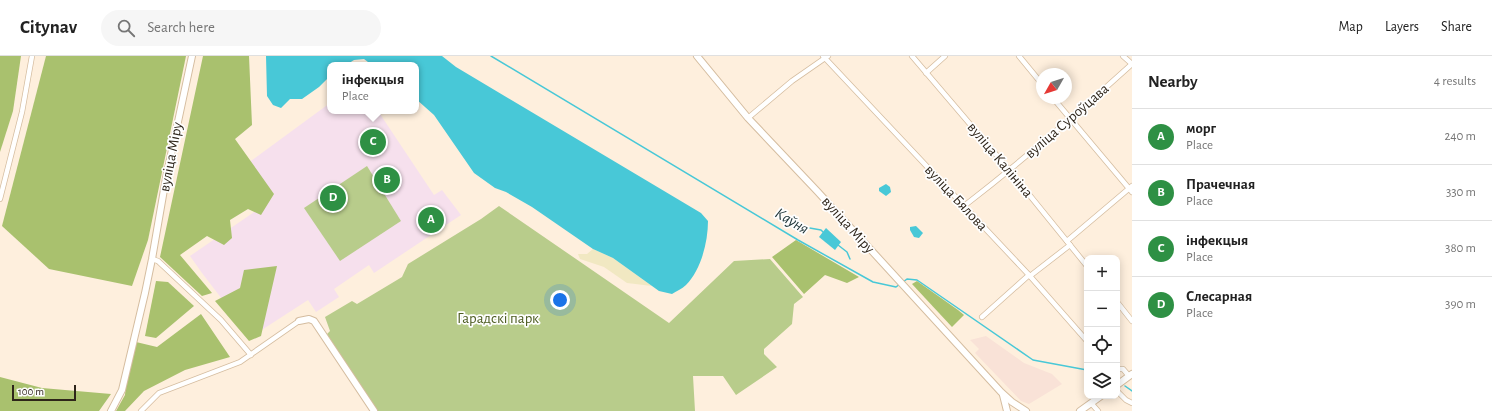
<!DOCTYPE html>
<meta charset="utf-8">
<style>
:root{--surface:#fff;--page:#f6f6f6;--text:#222;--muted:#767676;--line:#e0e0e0;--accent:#2e9044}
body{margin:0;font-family:"Alegreya Sans",sans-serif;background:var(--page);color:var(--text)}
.controls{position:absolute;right:12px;bottom:12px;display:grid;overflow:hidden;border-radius:8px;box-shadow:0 2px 10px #0003}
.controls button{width:36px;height:36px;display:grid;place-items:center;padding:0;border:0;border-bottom:1px solid var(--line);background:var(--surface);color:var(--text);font:20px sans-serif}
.compass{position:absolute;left:1036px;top:12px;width:36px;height:36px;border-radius:50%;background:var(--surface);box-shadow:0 2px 10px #0003;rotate:231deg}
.scale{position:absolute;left:12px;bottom:10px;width:64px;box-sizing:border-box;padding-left:4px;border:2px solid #2e251a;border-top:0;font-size:11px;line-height:14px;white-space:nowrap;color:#2e251a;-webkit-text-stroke:3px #fefefe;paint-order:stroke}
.you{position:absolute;left:560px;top:244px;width:14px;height:14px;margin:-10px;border:3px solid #fff;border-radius:50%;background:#1a73e8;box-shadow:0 0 0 6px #1a73e833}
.badge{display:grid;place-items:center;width:26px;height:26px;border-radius:50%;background:var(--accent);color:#fff;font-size:13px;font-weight:700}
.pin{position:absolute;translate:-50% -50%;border:2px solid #fff;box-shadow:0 1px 4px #0006}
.popup{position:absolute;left:327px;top:6px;width:92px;height:52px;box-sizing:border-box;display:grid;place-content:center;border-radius:8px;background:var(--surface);filter:drop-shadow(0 1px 3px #0005);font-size:13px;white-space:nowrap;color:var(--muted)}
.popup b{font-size:15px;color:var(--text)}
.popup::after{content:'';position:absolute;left:50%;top:100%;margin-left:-8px;border:8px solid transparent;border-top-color:var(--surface)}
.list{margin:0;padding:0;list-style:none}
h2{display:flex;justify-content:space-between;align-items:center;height:52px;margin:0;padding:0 16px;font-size:17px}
h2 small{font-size:13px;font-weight:400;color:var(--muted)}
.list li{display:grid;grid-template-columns:26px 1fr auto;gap:12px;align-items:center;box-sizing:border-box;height:56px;padding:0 16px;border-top:1px solid var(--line)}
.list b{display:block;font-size:15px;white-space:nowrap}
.list p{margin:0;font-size:13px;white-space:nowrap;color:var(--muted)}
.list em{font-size:13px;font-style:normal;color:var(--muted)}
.icon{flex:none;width:22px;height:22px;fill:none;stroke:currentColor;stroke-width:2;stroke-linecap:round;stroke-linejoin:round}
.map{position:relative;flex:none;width:1132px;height:355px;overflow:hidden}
header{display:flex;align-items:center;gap:24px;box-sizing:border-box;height:56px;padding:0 20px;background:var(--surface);border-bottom:1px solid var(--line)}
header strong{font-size:19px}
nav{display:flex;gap:22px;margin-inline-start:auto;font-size:14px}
.search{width:280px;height:36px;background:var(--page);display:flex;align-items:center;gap:10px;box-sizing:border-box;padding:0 14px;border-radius:22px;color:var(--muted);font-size:15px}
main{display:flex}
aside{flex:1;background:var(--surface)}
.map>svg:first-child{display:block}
</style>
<header>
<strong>Citynav</strong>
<div class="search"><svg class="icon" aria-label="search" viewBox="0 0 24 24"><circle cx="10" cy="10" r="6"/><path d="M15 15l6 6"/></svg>Search here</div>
<nav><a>Map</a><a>Layers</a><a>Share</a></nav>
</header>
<main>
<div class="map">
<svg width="1132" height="355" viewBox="0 0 1132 355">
<rect width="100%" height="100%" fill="#feefdd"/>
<path fill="#f9e2d7" d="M 986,280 L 1024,307 L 1052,318 L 1062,328 L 1029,348 L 1021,345 L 975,297 L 979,293 L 970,284 Z"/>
<path fill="#f6e0ed" d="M 330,47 L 330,55 L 378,55 L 434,139 L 442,134 L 461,159 L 374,217 L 369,209 L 334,233 L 339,241 L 316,256 L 308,244 L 251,281 L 202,217 L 190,200 L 257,154 L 233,118 Z"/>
<g fill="#b8cc8b">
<path d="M 367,110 L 401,165 L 340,205 L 304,152 Z"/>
<path d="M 499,150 L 669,267 L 734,205 L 770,203 L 803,241 L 794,248 L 792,268 L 764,293 L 764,298 L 777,311 L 736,339 L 723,320 L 693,320 L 695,355 L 376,355 L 327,278 L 330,275 L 325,261 L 352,245 L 357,248 L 402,221 L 408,208 L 481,163 Z"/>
</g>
<g fill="#a9c16e">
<path d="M 0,0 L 21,0 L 13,55 L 0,96 Z"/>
<path d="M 46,0 L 186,0 L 148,184 L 132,230 L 49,213 L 2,170 Z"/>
<path d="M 203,0 L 249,0 L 252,69 L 235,83 L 274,138 L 261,159 L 248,153 L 230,164 L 232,182 L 224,189 L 207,180 L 180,199 L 212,237 L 202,240 L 160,201 Z"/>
<path d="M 796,184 L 859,221 L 847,227 L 825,219 L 804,238 L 772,201 Z"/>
<path d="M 277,210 L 261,280 L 249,285 L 215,245 L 240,232 L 244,214 Z"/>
<path d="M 156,225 L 168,226 L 194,250 L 156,282 L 145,280 Z"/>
<path d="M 917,225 L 958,254 L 964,259 L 952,271 L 912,228 Z"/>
<path d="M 201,258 L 230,301 L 185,314 L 144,335 L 125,355 L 116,355 L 125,339 L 126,327 L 136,286 L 157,291 Z"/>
<path d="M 0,321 L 42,332 L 111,338 L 99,355 L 0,355 Z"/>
</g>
<path fill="#f1e8c2" d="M 593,193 L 613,202 L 652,230 L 627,227 L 604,211 L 580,203 L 578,198 L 587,198 Z"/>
<g fill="#48c8d7">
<path d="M 266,0 L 442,0 L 456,11 L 701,157 L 708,165 C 708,186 701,214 686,229 C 682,233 676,235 672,238 L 659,235 L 613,202 L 593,193 L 532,151 L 506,136 L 495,132 L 474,117 L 434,59 L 416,43 L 416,9 L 372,9 L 364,3 L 354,4 L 346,9 L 330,9 L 330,20 L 319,31 L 302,43 L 290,43 L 281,52 L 273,49 L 267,40 Z"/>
<path d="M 886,128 L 890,131 L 891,136 L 886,140 L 879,135 L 879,132 Z"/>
<path d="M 916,170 L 923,177 L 919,182 L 914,181 L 910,174 L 910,171 Z"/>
<path d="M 826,172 L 841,186 L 835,194 L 819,181 Z"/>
</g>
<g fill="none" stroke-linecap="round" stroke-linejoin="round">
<g stroke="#48c8d7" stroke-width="1.5">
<path d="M 491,0 L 798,184 L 873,226 L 896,231 L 900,228"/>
<path d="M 804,171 L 821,174 L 823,176"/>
<path d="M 838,189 L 847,196 L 850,203"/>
<path d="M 903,226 L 907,223 L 917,224 L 1033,304 L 1087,314"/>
<path d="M 1125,330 L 1132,335"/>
</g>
<g stroke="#d5bda0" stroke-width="6">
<g id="street">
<path d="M 823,0 L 1029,219 L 1087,285"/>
<path d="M 912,0 L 1010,115 L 1087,210"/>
<path d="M 1019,0 L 1042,28"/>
<path d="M 1123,0 L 1132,8"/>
<path d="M 926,17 L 945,0"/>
<path d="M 1053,42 L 1132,136"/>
<path d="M 748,62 L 792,25 L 828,0"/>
<path d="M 0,143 L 22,56 L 32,0"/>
<path d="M 964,150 C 1022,105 1078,57 1132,8"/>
<path d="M 1067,185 L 1132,130"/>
<path d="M 152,203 L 158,205 L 221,264 L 251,299"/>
<path d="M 1030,220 L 1070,189"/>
<path d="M 1117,246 L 1132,265"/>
<path d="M 982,261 L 1029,219"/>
<path d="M 1117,313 L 1123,313 L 1129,320"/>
<path d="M 1117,335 L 1126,344 L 1132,347"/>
<path d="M 1091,347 L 1098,355"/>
<path d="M 141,355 L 159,337 L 240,306 L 299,265"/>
</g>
</g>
<g stroke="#d5bda0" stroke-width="8">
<g id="secondary">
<path d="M 697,0 L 748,62 L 817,135 L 1001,336 L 1012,346 L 1026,355"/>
<path d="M 299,265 L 309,263 L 314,265 L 374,355"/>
<path d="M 1117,329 L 1132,318"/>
<path d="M 1003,339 L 1007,355"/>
<path d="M 111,355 L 122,334 L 145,237 L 152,203 L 166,122 L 192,0"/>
<path d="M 1080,355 L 1101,340"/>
</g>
</g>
<use href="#street" stroke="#fff" stroke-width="4.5"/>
<use href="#secondary" stroke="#fff" stroke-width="6"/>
</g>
<g text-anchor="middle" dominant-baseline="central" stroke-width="3.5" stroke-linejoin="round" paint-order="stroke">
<g font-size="15" fill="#2e251a" stroke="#fefefe">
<text transform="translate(1067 65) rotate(-41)">вуліца Суроўцава</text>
<text transform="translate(171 101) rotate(-79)">вуліца Міру</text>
<text transform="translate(1000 104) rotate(50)">вуліца Калініна</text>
<text transform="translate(956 142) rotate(47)">вуліца Бялова</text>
<text transform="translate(848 169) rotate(48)">вуліца Міру</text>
</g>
<g font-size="15" fill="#4d5c21" stroke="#fefefe">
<text x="498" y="262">Гарадскі парк</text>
</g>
<g font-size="16" font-style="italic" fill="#192f32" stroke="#fefefe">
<text transform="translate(792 165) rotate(31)">Каўня</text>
</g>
</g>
</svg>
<div class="controls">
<button>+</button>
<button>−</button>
<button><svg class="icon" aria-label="locate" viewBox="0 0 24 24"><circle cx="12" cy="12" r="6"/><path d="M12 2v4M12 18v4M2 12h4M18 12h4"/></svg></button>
<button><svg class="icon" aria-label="layers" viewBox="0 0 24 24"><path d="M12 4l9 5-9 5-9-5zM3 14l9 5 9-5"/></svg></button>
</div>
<svg class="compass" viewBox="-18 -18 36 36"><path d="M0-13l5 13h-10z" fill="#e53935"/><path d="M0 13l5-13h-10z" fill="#767676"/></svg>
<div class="scale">100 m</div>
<div class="you"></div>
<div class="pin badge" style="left:431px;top:164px">A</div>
<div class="pin badge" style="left:387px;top:124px">B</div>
<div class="pin badge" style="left:373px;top:86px">C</div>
<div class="popup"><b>інфекцыя</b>Place</div>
<div class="pin badge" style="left:333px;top:142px">D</div>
</div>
<aside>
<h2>Nearby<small>4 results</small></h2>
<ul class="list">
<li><span class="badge">A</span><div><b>морг</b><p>Place</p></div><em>240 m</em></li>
<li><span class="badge">B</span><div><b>Прачечная</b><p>Place</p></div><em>330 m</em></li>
<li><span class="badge">C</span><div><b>інфекцыя</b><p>Place</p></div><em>380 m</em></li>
<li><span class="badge">D</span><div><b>Слесарная</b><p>Place</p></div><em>390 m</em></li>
</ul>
</aside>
</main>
